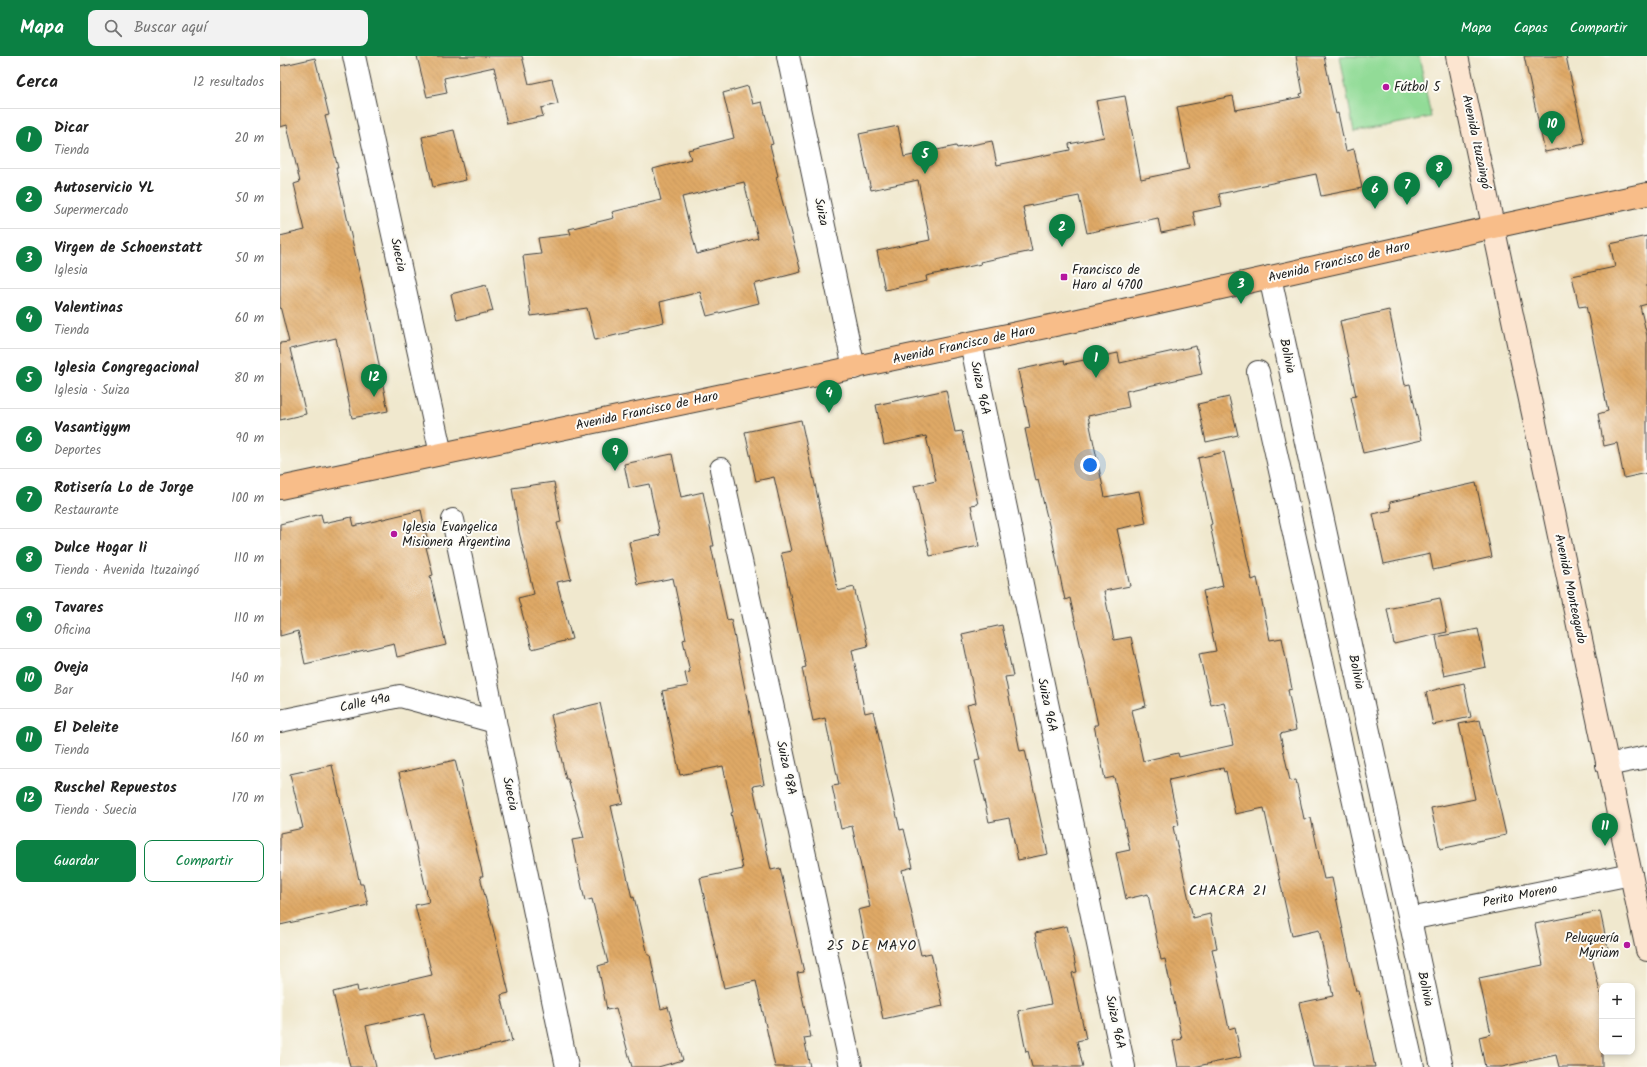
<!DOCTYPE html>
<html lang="es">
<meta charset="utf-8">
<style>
:root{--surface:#fff;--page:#f2f2f2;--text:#222;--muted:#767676;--line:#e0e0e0;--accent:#0b8043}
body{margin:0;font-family:Kalam,sans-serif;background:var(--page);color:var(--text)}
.controls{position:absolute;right:12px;bottom:12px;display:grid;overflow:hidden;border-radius:8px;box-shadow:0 2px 6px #0003}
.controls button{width:36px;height:36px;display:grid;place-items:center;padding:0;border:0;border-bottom:1px solid var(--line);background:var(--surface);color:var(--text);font:20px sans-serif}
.you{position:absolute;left:810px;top:409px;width:14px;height:14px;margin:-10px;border:3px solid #fff;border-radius:50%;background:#1a73e8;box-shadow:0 0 0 6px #1a73e833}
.badge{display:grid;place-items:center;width:26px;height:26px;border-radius:50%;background:var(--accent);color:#fff;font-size:13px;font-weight:700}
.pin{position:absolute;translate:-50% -33px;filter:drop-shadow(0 1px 2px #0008)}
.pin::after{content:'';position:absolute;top:21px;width:14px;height:12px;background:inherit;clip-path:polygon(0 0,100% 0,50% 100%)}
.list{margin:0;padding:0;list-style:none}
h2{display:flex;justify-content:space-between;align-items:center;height:52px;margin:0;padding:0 16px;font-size:17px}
h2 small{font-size:13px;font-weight:400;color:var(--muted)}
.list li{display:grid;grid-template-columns:26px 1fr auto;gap:12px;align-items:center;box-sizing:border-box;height:60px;padding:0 16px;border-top:1px solid var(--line)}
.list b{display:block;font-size:15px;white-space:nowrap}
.list p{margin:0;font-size:13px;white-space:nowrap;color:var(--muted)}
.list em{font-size:13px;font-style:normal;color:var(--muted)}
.actions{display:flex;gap:8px;padding:12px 16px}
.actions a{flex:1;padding:9px 0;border:1px solid var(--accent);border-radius:8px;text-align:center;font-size:14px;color:var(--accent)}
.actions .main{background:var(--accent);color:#fff}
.icon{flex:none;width:22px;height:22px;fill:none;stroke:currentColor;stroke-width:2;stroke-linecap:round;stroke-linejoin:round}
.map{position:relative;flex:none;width:1367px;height:1011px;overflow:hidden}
header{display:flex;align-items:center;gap:24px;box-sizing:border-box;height:56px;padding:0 20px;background:var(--accent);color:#fff}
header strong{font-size:19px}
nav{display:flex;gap:22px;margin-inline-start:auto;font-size:14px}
.search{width:280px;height:36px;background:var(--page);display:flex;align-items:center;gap:10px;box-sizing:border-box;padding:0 14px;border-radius:8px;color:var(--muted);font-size:15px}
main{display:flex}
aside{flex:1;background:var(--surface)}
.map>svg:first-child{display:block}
</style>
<header>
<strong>Mapa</strong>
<div class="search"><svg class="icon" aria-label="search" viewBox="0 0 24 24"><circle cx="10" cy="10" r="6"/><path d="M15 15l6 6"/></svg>Buscar aquí</div>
<nav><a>Mapa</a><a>Capas</a><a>Compartir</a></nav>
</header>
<main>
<aside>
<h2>Cerca<small>12 resultados</small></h2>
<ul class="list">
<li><span class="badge">1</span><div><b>Dicar</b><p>Tienda</p></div><em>20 m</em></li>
<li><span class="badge">2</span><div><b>Autoservicio YL</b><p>Supermercado</p></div><em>50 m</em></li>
<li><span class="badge">3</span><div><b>Virgen de Schoenstatt</b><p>Iglesia</p></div><em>50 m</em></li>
<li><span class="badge">4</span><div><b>Valentinas</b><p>Tienda</p></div><em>60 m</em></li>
<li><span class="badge">5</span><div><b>Iglesia Congregacional</b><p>Iglesia · Suiza</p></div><em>80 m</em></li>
<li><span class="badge">6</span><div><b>Vasantigym</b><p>Deportes</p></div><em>90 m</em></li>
<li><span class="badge">7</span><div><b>Rotisería Lo de Jorge</b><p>Restaurante</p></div><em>100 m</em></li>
<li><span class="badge">8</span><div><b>Dulce Hogar Ii</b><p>Tienda · Avenida Ituzaingó</p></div><em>110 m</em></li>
<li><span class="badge">9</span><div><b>Tavares</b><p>Oficina</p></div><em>110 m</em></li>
<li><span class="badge">10</span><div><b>Oveja</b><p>Bar</p></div><em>140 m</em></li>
<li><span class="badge">11</span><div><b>El Deleite</b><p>Tienda</p></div><em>160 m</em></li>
<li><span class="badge">12</span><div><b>Ruschel Repuestos</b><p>Tienda · Suecia</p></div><em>170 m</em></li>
</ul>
<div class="actions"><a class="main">Guardar</a><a>Compartir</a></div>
</aside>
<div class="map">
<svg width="1367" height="1011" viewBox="0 0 1367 1011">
<defs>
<pattern id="building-back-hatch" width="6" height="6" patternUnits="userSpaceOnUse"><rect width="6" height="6" fill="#dfa966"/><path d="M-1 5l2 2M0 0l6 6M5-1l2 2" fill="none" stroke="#bf9158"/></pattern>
</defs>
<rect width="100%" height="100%" fill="#fdfcf7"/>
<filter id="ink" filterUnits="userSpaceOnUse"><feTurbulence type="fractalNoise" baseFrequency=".025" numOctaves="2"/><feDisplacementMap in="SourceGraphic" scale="8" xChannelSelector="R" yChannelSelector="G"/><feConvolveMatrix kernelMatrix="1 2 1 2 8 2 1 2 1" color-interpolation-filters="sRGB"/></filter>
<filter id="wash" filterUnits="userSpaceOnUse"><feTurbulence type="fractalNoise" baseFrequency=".012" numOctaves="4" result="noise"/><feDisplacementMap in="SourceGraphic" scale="16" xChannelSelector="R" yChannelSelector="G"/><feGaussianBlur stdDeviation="0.9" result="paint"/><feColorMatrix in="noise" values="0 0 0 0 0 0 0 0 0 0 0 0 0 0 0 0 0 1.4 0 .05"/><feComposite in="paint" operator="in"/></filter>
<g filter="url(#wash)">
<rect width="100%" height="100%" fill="#f0e8ce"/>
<path fill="#92db97" stroke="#577c5a" d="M 1060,0 L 1139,0 L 1151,61 L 1074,76 Z"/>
<g id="blocks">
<g fill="url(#building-back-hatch)" fill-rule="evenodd">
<path d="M 137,0 L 242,0 L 249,28 L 272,23 L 278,48 L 261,52 L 263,60 L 227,68 L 214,11 L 164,22 L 167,37 L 147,41 Z"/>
<path d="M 1016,0 L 1044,0 L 1056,58 L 1058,57 L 1066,95 L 1074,93 L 1082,132 L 1041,140 L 1036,118 L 939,138 L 942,150 L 913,156 L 916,170 L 881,177 L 878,162 L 807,177 L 799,140 L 743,151 L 752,195 L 700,206 L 701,208 L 646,220 L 647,225 L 605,234 L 597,195 L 650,184 L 638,124 L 591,134 L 579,78 L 618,70 L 624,101 L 676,90 L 677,92 L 712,85 L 717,109 L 790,94 L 789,88 L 824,81 L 816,45 L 845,40 L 861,123 L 909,113 L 897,51 L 953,40 L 956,54 L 1021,41 L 1020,38 L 1023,37 Z"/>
<path d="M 1244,0 L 1286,0 L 1305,88 L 1265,96 Z"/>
<path d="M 35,2 L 49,59 L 45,60 L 58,112 L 56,112 L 93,278 L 108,355 L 72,362 L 56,282 L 10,293 L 26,358 L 0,364 L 0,287 L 9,286 L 0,250 L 0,180 L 25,174 L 14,128 L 20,126 L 7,69 L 0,71 L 0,10 Z"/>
<path d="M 468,30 L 473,48 L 482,46 L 493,88 L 490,89 L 498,120 L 496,121 L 521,216 L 474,228 L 479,247 L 427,260 L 420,236 L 380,246 L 384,266 L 349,274 L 349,276 L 315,284 L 307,252 L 251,260 L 243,200 L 261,198 L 258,182 L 291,178 L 289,173 L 334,162 L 332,156 L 381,144 L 373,113 L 411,103 L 408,94 L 454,82 L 443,37 ZM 464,126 L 478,182 L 417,198 L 402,141 Z"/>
<path d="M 174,74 L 186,124 L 153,131 L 142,81 Z"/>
<path d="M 1367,180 L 1367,248 L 1360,250 L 1367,280 L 1367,417 L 1344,422 L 1337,387 L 1324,390 L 1318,358 L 1328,355 L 1306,250 L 1299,251 L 1292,220 L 1335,211 L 1330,188 Z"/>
<path d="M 206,229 L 213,255 L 177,264 L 171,238 Z"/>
<path d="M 1109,254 L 1125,329 L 1130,328 L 1142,384 L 1083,397 L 1071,341 L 1076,340 L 1060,265 Z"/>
<path d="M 916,290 L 922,318 L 846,335 L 849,351 L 808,360 L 825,441 L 859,435 L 866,467 L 837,473 L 850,530 L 824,535 L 834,584 L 851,581 L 866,650 L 852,654 L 863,705 L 898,697 L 899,701 L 953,689 L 944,646 L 931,649 L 919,598 L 936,595 L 923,535 L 943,530 L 930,469 L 932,468 L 918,402 L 944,396 L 972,524 L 977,522 L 990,584 L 1002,582 L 1012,633 L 1008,634 L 1016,674 L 1000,678 L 1010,725 L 1016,724 L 1024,763 L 1031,762 L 1044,823 L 1052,822 L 1076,935 L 1079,935 L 1095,1011 L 1033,1011 L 1019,947 L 1053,940 L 1039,874 L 1012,880 L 984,752 L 955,758 L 946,715 L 944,716 L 943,712 L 889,724 L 899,769 L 893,771 L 913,862 L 930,858 L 937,892 L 932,893 L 949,973 L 955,971 L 961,1001 L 913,1011 L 898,1011 L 893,985 L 902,983 L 885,903 L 881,904 L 868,838 L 846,843 L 836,797 L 850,794 L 834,721 L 825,723 L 814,669 L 818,669 L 790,542 L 785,544 L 770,473 L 758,424 L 756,425 L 745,373 L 750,372 L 738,314 L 784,304 L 785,308 L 838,297 L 840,307 Z"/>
<path d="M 666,334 L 675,376 L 682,375 L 698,448 L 691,449 L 699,490 L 650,500 L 634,430 L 656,425 L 646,380 L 604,389 L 596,349 Z"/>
<path d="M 949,341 L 958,379 L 926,386 L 918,348 Z"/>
<path d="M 521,364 L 558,535 L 574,531 L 588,590 L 572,594 L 585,657 L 593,655 L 620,774 L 624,773 L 633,811 L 622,814 L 641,899 L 651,897 L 663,950 L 603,963 L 588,893 L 586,893 L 578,854 L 590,851 L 572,770 L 561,773 L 552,730 L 559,729 L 545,662 L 533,665 L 522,612 L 526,611 L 501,497 L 511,495 L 494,421 L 476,425 L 465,376 Z"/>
<path d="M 392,398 L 401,441 L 423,436 L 434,490 L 431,490 L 447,564 L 451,563 L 484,728 L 473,730 L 491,814 L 500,812 L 524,916 L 517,917 L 531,981 L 524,982 L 530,1011 L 495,1011 L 476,925 L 444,932 L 420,822 L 463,813 L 451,757 L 453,756 L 443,710 L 400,719 L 382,635 L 408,630 L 405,617 L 410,616 L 403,584 L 406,583 L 393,522 L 358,529 L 349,486 L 380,479 L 369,428 L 349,432 L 344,408 Z"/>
<path d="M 274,426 L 281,466 L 277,467 L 291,523 L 277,526 L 292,583 L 252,593 L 238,542 L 254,538 L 239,476 L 232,432 Z"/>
<path d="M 1196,427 L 1212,501 L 1153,514 L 1150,498 L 1104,508 L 1093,458 L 1111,454 L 1110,446 Z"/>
<path d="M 141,454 L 149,491 L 146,491 L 153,519 L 150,520 L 166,589 L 117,601 L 114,587 L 25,608 L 18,575 L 0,580 L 0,468 L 41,458 L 43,467 L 72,461 L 74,470 Z"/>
<path d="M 1160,542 L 1167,576 L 1114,588 L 1107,553 Z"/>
<path d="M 722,569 L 733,620 L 725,621 L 740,695 L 745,694 L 768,798 L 738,804 L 729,762 L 709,766 L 695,705 L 700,704 L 687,649 L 696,647 L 682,578 Z"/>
<path d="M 1198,573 L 1206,611 L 1164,620 L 1156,581 Z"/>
<path d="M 1184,627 L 1191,661 L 1153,669 L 1146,636 Z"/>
<path d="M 320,647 L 343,747 L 331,750 L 352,842 L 354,841 L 368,899 L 370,899 L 381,953 L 388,951 L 403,1004 L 378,1011 L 352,1011 L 336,952 L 327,954 L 318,910 L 328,907 L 312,843 L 305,845 L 292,784 L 304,782 L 288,723 L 286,723 L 271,659 Z"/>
<path d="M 1200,664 L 1226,779 L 1160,793 L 1151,752 L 1195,743 L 1179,668 Z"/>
<path d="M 175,704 L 203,820 L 200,820 L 229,937 L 221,939 L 232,985 L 155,1003 L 144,957 L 86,970 L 96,1011 L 70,1011 L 53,936 L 77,930 L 78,936 L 152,919 L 135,849 L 149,846 L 119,717 Z"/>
<path d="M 52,709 L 80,828 L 83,828 L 88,849 L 0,869 L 0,777 L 23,772 L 10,718 Z"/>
<path d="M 1320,855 L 1329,897 L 1312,901 L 1322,945 L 1322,1011 L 1279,1011 L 1276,999 L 1222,1011 L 1205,1011 L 1199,981 L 1211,978 L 1199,922 L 1263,909 L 1255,868 Z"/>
<path d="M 787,870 L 797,916 L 792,917 L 806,983 L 797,985 L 803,1011 L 752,1011 L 748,995 L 746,996 L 738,955 L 771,948 L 755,877 Z"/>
</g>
</g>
</g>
<g filter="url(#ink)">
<use href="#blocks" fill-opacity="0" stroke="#3c3b37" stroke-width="1"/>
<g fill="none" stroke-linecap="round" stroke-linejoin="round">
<g stroke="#3c3b37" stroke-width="24">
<g id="minor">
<path d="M 74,0 L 161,398"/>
<path d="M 508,0 L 574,312"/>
<path d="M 990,221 L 1162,1011"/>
<path d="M 691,287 L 844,1011"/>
<path d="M 978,316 L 1133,1011"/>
<path d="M 441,413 L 571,1011"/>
<path d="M 173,464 L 287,1011"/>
<path d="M 0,665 L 120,640 L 215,666"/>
<path d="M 1327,709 L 1367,701"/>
<path d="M 1130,863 L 1351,818"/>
</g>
</g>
<g stroke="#3c3b37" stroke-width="24">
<path id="secondary" d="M 1177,0 L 1367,894"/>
</g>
<g stroke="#3c3b37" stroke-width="24">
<path id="primary" d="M 0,432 L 794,265 L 1214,171 L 1367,138"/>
</g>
<use href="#minor" stroke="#fff" stroke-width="22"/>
<use href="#secondary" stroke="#fce5d0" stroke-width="22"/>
<use href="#primary" stroke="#f8bd89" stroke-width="22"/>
</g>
</g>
<g fill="#b5179e" stroke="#fdfcf7" stroke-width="1.5">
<circle cx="1106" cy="31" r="4"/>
<rect x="780" y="217" width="8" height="8" rx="2"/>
<circle cx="114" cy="478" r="4"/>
<circle cx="1347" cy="889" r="4"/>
</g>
<g text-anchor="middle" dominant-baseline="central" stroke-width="4" stroke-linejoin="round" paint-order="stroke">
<g font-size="13" fill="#1c1c1c" stroke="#fdfcf7" text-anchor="start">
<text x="1114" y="31">Fútbol 5</text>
<text x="792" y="214">Francisco de<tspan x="792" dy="15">Haro al 4700</tspan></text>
<text x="122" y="471">Iglesia Evangelica<tspan x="122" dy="15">Misionera Argentina</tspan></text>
<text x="1339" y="882" text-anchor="end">Peluquería<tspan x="1339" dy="15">Myriam</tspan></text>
</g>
<g font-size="13" fill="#1c1c1c" stroke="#fdfcf7">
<text transform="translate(1196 86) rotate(78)">Avenida Ituzaingó</text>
<text transform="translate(541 156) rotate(78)">Suiza</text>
<text transform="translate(118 199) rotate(78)">Suecia</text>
<text transform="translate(1059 206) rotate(-13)">Avenida Francisco de Haro</text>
<text transform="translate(684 289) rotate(-12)">Avenida Francisco de Haro</text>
<text transform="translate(1007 300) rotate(78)">Bolivia</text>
<text transform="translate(700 332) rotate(78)">Suiza 96A</text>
<text transform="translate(367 355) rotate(-12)">Avenida Francisco de Haro</text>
<text transform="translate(1290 533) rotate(78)">Avenida Monteagudo</text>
<text transform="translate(1076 616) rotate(78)">Bolivia</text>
<text transform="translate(85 647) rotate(-12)">Calle 49a</text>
<text transform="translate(767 649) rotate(78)">Suiza 96A</text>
<text transform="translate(506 712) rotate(78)">Suiza 98A</text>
<text transform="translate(230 738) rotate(78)">Suecia</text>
<text transform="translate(1240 840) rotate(-11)">Perito Moreno</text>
<text transform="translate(1145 933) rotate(78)">Bolivia</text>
<text transform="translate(835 966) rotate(78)">Suiza 96A</text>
</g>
<g font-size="14" letter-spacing="1" fill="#1c1c1c" stroke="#fdfcf7">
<text x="948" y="835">CHACRA 21</text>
<text x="592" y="890">25 DE MAYO</text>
</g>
</g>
</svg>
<div class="controls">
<button>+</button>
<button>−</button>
</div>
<div class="you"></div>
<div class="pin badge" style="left:816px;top:322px">1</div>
<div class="pin badge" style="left:782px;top:191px">2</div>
<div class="pin badge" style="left:961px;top:248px">3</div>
<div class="pin badge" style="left:549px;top:357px">4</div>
<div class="pin badge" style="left:645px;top:118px">5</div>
<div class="pin badge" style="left:1095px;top:153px">6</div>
<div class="pin badge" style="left:1127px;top:149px">7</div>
<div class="pin badge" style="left:1159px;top:132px">8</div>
<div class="pin badge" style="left:335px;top:415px">9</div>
<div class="pin badge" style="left:1272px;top:88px">10</div>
<div class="pin badge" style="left:1325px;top:790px">11</div>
<div class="pin badge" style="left:94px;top:341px">12</div>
</div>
</main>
